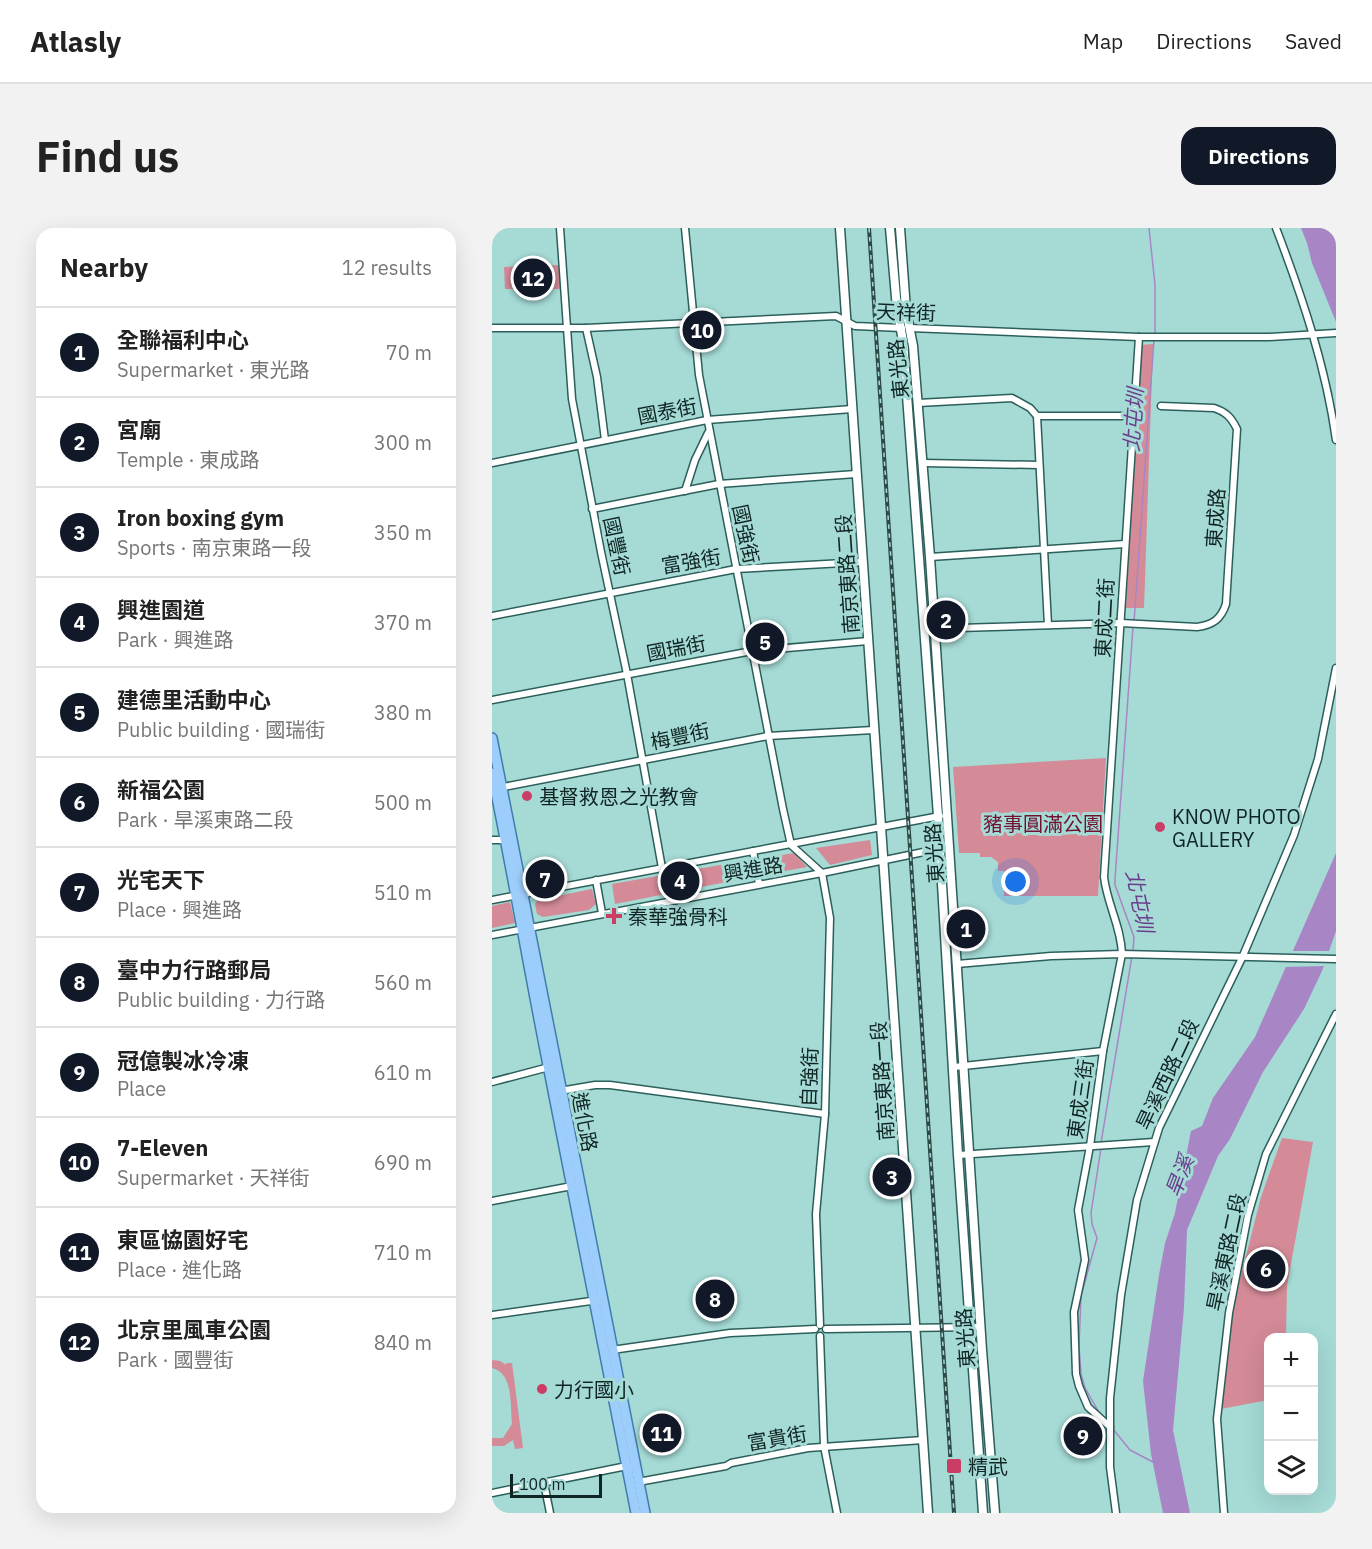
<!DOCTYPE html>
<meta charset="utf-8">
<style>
:root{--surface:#fff;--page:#f2f2f2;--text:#222;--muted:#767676;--line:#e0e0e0;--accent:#111827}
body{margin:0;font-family:"IBM Plex Sans","Noto Sans TC",sans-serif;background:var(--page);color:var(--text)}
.controls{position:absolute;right:18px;bottom:18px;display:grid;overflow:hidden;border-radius:12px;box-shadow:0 6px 24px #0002}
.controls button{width:54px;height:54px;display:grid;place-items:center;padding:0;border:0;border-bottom:2px solid var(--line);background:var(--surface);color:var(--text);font:30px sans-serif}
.scale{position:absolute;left:18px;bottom:15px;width:92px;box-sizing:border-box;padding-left:6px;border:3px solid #102523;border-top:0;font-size:16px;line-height:21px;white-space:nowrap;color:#102523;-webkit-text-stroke:4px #a5dad5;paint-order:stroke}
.you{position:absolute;left:524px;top:654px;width:21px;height:21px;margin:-15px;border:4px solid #fff;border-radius:50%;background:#1a73e8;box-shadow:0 0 0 9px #1a73e833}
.badge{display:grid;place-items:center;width:39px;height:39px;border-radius:50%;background:var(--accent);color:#fff;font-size:20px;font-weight:700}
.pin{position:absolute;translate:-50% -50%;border:3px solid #fff;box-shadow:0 2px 6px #0006}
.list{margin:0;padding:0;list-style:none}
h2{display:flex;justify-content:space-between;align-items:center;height:78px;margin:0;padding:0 24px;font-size:26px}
h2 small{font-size:20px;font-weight:400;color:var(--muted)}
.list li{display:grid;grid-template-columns:39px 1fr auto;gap:18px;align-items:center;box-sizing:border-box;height:90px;padding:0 24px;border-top:2px solid var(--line)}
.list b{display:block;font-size:22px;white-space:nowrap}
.list p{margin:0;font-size:20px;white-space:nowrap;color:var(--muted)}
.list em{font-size:20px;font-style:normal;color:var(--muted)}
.icon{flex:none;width:33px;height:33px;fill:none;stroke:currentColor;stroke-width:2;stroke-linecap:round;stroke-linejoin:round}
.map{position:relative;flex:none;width:844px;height:1285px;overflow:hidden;border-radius:18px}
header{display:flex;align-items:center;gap:36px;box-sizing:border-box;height:84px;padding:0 30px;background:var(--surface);border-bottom:2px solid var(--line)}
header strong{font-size:28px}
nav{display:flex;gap:33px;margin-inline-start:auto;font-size:21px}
.intro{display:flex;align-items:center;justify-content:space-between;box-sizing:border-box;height:144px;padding:0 36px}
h1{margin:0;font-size:42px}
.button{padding:15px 27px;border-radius:18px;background:var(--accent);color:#fff;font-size:21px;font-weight:700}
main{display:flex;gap:36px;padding:0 36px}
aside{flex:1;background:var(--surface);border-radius:18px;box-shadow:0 6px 24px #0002}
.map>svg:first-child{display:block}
</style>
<header>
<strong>Atlasly</strong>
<nav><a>Map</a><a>Directions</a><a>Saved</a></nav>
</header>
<div class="intro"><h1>Find us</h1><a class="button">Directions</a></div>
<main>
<aside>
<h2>Nearby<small>12 results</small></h2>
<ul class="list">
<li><span class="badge">1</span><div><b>全聯福利中心</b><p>Supermarket · 東光路</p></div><em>70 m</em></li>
<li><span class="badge">2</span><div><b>宮廟</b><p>Temple · 東成路</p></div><em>300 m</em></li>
<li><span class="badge">3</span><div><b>Iron boxing gym</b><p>Sports · 南京東路一段</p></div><em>350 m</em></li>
<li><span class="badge">4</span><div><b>興進園道</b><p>Park · 興進路</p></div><em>370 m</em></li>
<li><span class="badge">5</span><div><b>建德里活動中心</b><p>Public building · 國瑞街</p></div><em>380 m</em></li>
<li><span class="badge">6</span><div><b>新福公園</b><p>Park · 旱溪東路二段</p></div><em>500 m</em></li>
<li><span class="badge">7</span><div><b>光宅天下</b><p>Place · 興進路</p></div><em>510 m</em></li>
<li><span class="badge">8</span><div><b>臺中力行路郵局</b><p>Public building · 力行路</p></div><em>560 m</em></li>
<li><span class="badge">9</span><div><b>冠億製冰冷凍</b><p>Place</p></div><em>610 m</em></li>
<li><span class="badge">10</span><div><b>7-Eleven</b><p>Supermarket · 天祥街</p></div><em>690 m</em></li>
<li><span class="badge">11</span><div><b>東區恊園好宅</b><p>Place · 進化路</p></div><em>710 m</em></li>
<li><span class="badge">12</span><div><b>北京里風車公園</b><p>Park · 國豐街</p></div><em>840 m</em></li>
</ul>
</aside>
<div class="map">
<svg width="844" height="1285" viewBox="0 0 844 1285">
<rect width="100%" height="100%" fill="#a5dad5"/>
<g fill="#d48a97">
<path d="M 69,37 L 70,61 L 13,61 L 12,39 Z"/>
<path d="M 661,116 L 652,380 L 634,380 L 649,117 Z"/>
<path d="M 614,530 L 606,668 L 512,668 L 512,643 L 506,643 L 506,634 L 499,629 L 488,629 L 488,625 L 467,625 L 461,539 Z"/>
<path d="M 378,612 L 380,627 L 338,637 L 324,620 Z"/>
<path d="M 302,625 L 315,639 L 277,646 L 274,630 Z"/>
<path d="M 257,632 L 262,645 L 255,650 L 123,676 L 120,656 Z"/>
<path d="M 100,661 L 104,676 L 97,682 L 51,689 L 45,686 L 43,676 L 46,672 Z"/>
<path d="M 18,674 L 23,695 L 0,700 L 0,678 Z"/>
<path d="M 790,910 L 821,914 L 795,1058 L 794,1109 L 776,1110 L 776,1172 L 729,1181 L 739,1087 L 769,969 Z"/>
<path d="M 0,1132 L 8,1133 L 14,1137 L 14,1135 L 20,1135 L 31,1220 L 23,1221 L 21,1212 L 12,1218 L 0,1218 L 0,1210 L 11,1210 L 20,1196 C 18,1178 22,1145 0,1140 Z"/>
</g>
<g fill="#a886c6">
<path d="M 809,0 L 844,0 L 844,94 L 820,35 L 815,15 Z"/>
<path d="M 844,625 L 844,703 L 830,743 L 812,781 L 771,844 L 738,911 L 726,928 L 695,1002 L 692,1080 L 681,1202 L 698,1285 L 671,1285 L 659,1226 L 651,1153 L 667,1047 L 673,1015 L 683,985 L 699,903 L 710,898 L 721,870 L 763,809 Z"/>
</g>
<path fill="#a5dad5" d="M 798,723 L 840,723 L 834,738 L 791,739 Z"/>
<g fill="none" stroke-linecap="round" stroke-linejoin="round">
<g stroke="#a886c6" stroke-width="1.5">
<path d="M 657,0 L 663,57 L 663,107"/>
<path d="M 642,394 L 662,112"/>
<path d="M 641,723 L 642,709 L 623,657 L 623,651 L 641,399"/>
<path d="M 609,915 L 640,728"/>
<path d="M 608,1186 L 593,1160 L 589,1146 L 587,1118 L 589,1068 L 605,1010 L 600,996 L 599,985 L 609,920"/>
<path d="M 621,1201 L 638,1222 L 663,1235"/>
</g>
<g stroke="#2c5f5a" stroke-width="9">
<g id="street">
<path d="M 68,0 L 80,171 L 109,324 L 135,446 L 170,640"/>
<path d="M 193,0 L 207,147 L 291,581 L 299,617 L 330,645 L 338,690 L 333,886 L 324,986 L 328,1097"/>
<path d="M 784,0 C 810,68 834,139 844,212"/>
<path d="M 0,100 L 94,100 L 344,88 L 363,98 L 410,100"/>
<path d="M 94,100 L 105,149 L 113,212"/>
<path d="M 418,100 L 647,109 L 777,109 L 844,105"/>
<path d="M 426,175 L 520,170 L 538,180 L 545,188 L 641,188"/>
<path d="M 545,188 L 556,397"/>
<path d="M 0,235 L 215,192 L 360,181"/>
<path d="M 431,235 L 547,237"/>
<path d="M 193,263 L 203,232 L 216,205"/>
<path d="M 100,281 L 227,256 L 364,246"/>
<path d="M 438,329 L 633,316"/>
<path d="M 0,388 L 244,341 L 370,334"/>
<path d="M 433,401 L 629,395 L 705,399 C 721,397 729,391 734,376 L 745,201 C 739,189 734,184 722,180 L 669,178"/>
<path d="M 0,472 L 260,423 L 376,413"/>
<path d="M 6,560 L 276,508 L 381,502"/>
<path d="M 0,612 L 13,612"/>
<path d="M 261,623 L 267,656"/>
<path d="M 104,652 L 110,685"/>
<path d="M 0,672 L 448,588"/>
<path d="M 0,707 L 330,645 L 451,620"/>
<path d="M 465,736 L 559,728 L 630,726 L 844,731"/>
<path d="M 462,839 L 611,823"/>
<path d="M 0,854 L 57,839"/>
<path d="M 68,863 L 103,857 L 118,857 L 333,886"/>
<path d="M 466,927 L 662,914"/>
<path d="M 0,973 L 80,958"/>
<path d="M 0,1087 L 106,1072"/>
<path d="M 334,1101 L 488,1099"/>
<path d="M 328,1108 L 332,1218 L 345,1285"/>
<path d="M 120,1122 L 238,1105 L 323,1101"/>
<path d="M 618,1199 L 596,1179 L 587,1158 L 584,1146 L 582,1084 L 593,1032 L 586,982 L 598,918 L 611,823 L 630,726 C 629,698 615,676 612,649 L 647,109"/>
<path d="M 146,1254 L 234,1238 L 239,1235 L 316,1220 L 431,1212"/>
<path d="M 52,1255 L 58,1285"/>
<path d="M 0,1265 L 135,1238 L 137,1240"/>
<path d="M 624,1285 L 618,1239 L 618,1170 L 629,1067 L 645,972 L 667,900 L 750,730 L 802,607 L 826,531 L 844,440"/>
<path d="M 732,1285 L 725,1191 L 737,1085 L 756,987 L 774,926 L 844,786"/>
</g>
</g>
<g stroke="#2c5f5a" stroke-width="11">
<g id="secondary">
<path d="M 348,0 L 436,1285"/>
<path d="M 398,0 L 405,81 L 411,113 L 446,588 L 466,927 L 491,1285"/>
<path d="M 408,0 L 414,82 L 421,118 L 438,329 L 490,1122 L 503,1285"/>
</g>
</g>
<g stroke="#417dac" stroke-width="12">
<g id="primary">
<path d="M 0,510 L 153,1285"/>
<path d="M 0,545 C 19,637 35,730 53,822 C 83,976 115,1130 144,1285"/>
</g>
</g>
<use href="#street" stroke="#fff" stroke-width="6"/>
<use href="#secondary" stroke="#fff" stroke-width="8"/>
<use href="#primary" stroke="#9dcdfa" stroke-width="9"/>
<g stroke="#2e4946" stroke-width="4">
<path id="rail" d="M 377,0 L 462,1285"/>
</g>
<use href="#rail" stroke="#a5dad5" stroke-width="1.5" stroke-dasharray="4.5" stroke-linecap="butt"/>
</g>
<g fill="#cc3d65" stroke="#a5dad5" stroke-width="2">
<circle cx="35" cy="568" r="6"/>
<circle cx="668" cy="599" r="6"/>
<path d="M119 679h6v6h6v6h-6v6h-6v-6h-6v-6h6z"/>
<circle cx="50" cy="1161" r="6"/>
<rect x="454" y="1230" width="16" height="16" rx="3"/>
</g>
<g text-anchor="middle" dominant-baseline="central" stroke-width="6" stroke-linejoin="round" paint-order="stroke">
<g font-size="20" fill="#102523" stroke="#a5dad5">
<text transform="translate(414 84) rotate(2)">天祥街</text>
<text transform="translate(406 141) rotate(-96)">東光路</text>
<text transform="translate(175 183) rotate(-11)">國泰街</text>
<text transform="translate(723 290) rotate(-86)">東成路</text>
<text transform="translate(254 306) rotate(78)">國強街</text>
<text transform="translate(125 318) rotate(78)">國豐街</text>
<text transform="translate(199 333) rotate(-10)">富強街</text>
<text transform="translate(355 346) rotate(-94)">南京東路二段</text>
<text transform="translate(612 390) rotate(-87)">東成二街</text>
<text transform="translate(184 420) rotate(-11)">國瑞街</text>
<text transform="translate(188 508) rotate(-12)">梅豐街</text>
<text transform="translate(442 625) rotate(-94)">東光路</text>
<text transform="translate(261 641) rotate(-10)">興進路</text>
<text transform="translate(675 846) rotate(-65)">旱溪西路二段</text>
<text transform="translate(317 849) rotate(-88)">自強街</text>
<text transform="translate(390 853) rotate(-94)">南京東路一段</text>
<text transform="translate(588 871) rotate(-82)">東成三街</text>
<text transform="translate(93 894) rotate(79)">進化路</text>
<text transform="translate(734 1024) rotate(-78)">旱溪東路二段</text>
<text transform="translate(473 1110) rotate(-94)">東光路</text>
<text transform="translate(285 1210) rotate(-10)">富貴街</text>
</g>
<g font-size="20" fill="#102523" stroke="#a5dad5" text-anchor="start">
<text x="47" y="568">基督救恩之光教會</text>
<text x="680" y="588">KNOW PHOTO<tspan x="680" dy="23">GALLERY</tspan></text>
<text x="136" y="688">秦華強骨科</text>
<text x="62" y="1161">力行國小</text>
<text x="476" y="1238">精武</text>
</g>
<g font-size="20" fill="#721231" stroke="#a5dad5">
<text x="551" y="595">豬事圓滿公園</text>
</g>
<g font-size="21" font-style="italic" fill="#6a3e8d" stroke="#a5dad5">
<text transform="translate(641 192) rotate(-86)">北屯圳</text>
<text transform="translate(648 673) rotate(78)">北屯圳</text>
<text transform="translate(687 948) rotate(-69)">旱溪</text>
</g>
</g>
</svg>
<div class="controls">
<button>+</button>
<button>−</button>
<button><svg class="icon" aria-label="layers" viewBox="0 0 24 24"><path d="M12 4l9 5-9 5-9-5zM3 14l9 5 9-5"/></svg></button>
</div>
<div class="scale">100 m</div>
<div class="you"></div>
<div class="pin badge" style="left:474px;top:701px">1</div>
<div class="pin badge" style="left:454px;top:392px">2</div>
<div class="pin badge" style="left:400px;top:949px">3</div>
<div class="pin badge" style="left:188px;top:653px">4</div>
<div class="pin badge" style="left:273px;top:414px">5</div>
<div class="pin badge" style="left:774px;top:1041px">6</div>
<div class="pin badge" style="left:53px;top:651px">7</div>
<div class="pin badge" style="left:223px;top:1071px">8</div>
<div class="pin badge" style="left:591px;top:1208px">9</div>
<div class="pin badge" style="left:210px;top:102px">10</div>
<div class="pin badge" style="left:170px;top:1205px">11</div>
<div class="pin badge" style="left:41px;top:50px">12</div>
</div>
</main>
